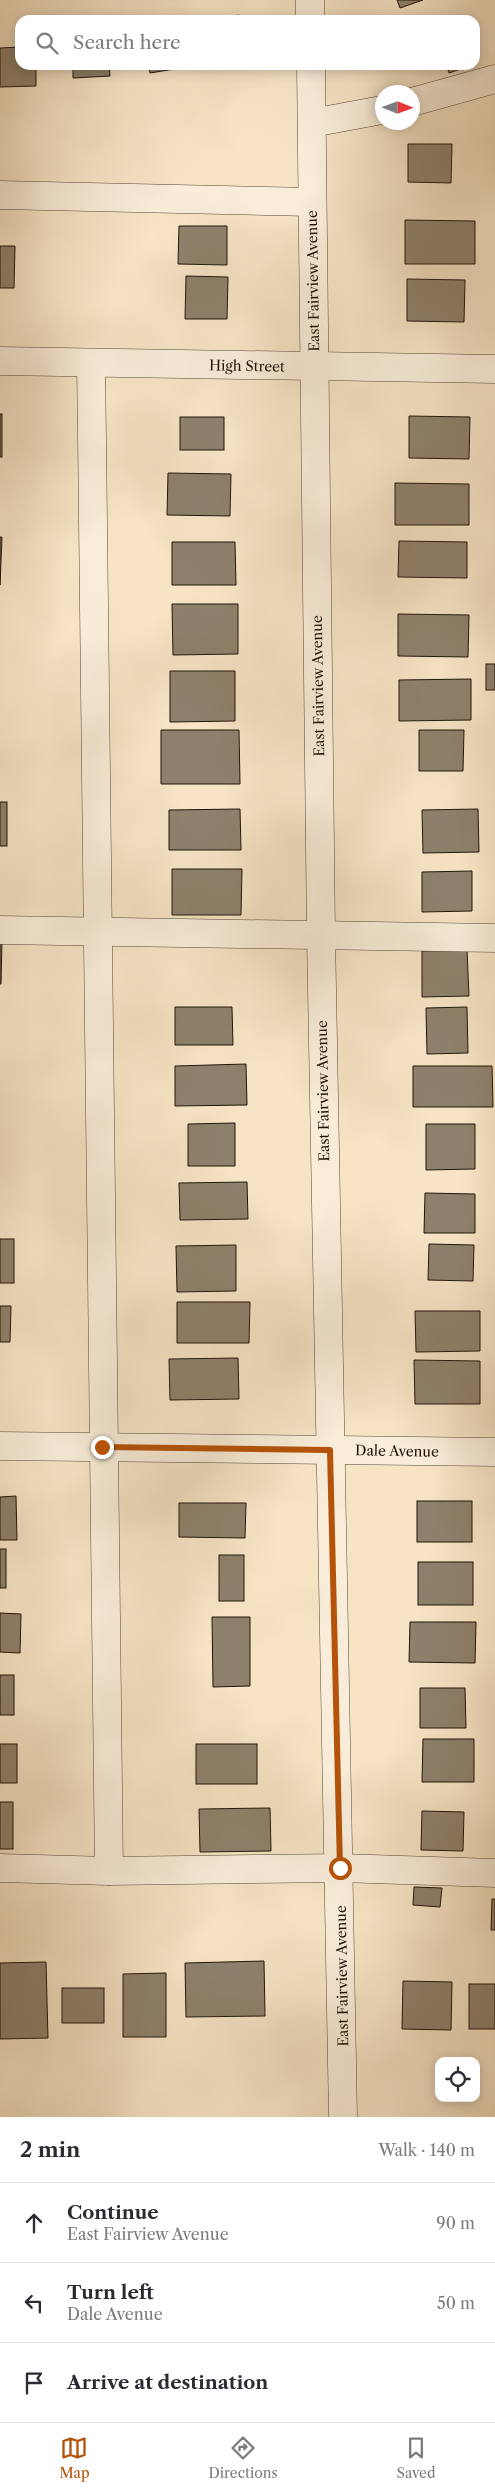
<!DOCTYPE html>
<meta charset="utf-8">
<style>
:root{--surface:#fff;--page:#f2f2f3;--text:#2b2b33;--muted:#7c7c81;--line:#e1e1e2;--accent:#b45309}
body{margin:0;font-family:"Libre Caslon Text",serif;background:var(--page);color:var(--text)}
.controls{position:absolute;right:15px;bottom:15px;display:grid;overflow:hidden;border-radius:10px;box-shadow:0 2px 12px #0003}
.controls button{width:45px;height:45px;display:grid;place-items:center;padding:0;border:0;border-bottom:1px solid var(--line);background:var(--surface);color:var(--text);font:25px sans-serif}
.compass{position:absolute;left:375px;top:85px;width:45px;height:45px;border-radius:50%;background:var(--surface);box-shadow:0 2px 12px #0003;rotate:91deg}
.stop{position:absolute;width:15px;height:15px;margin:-11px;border:4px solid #b45309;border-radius:50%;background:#fff}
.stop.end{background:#b45309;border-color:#fff;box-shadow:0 1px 5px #0008}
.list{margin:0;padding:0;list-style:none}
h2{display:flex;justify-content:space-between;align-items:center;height:65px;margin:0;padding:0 20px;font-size:21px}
h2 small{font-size:16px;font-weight:400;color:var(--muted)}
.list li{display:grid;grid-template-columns:32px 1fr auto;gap:15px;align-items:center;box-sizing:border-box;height:80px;padding:0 20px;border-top:1px solid var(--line)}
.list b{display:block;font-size:19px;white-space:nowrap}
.list p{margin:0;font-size:16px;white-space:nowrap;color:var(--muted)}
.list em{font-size:16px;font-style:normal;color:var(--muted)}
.icon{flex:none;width:28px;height:28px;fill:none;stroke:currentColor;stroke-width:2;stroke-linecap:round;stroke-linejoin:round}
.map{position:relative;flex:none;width:495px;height:2117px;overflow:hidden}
.search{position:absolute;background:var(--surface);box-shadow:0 2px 12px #0003;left:15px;right:15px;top:15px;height:55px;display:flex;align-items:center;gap:12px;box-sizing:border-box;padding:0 18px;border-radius:15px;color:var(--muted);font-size:19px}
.sheet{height:305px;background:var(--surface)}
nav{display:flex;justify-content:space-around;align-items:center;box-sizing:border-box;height:70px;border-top:1px solid var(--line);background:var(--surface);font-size:14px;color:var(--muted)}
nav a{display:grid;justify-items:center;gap:2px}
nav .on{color:var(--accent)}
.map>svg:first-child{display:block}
</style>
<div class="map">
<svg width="495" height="2117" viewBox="0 0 495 2117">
<rect width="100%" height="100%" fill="#f6e4c5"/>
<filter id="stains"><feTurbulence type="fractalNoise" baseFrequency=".004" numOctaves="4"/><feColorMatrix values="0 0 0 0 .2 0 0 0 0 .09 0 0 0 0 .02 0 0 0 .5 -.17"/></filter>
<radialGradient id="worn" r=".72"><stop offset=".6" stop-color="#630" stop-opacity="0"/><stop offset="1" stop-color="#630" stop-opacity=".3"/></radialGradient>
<g fill="#8e816c" stroke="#1e160b">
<path d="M 397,0 L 423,0 L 400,8 Z"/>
<path d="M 238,15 L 239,20 L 217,20 Z"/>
<path d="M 20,47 L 20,65 L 36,65 L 36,86 L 0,87 L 0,48 Z"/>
<path d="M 73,65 L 109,65 L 110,76 L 73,78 Z"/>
<path d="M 148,65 L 186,65 L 187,67 L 150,73 Z"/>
<path d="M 446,65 L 472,65 L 449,73 Z"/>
<path d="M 408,144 L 452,144 L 451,183 L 408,182 Z"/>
<path d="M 405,220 L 475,221 L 475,264 L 405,264 Z"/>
<path d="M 179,226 L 227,226 L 227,265 L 178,264 Z"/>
<path d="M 0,246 L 15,246 L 14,288 L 0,288 Z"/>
<path d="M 186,276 L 228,277 L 227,319 L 185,319 Z"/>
<path d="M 407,279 L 465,280 L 464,322 L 407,321 Z"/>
<rect x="0" y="414" width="2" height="43"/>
<path d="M 409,416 L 470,417 L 469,459 L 409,458 Z"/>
<rect x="180" y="417" width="44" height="33"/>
<path d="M 168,473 L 231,474 L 230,516 L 167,515 Z"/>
<path d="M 395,483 L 469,484 L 469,525 L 395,525 Z"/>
<path d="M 0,537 L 2,537 L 0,585 Z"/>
<path d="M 399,541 L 467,542 L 467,578 L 398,577 Z"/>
<path d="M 172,542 L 235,542 L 236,585 L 172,585 Z"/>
<path d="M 172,604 L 238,604 L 238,654 L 173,655 Z"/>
<path d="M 398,614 L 469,615 L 468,657 L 398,656 Z"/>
<rect x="486" y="664" width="9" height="26"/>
<path d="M 170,671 L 235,671 L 235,721 L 170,722 Z"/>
<path d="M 471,679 L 471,720 L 399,721 L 399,680 Z"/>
<path d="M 161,730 L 239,730 L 240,784 L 161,784 Z"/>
<path d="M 419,730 L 464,730 L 463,771 L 419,771 Z"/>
<rect x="0" y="802" width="7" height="44"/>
<path d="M 240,809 L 241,850 L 169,850 L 169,810 Z"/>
<path d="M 478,809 L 479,852 L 423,853 L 422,810 Z"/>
<path d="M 172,869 L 242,869 L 241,915 L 172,915 Z"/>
<path d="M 472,871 L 472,911 L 422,912 L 422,872 Z"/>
<path d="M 0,940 L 2,940 L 1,984 L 0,984 Z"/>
<path d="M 467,949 L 469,996 L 422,997 L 422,951 Z"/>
<path d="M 175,1007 L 232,1007 L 233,1045 L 175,1045 Z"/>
<path d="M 467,1007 L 468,1053 L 427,1054 L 426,1008 Z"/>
<path d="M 246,1064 L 247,1105 L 175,1106 L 175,1066 Z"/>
<path d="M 413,1066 L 492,1066 L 493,1107 L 413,1107 Z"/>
<path d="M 235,1123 L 235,1166 L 188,1166 L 188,1124 Z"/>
<path d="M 426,1124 L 475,1124 L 475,1169 L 426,1170 Z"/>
<path d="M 247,1182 L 248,1219 L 180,1220 L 179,1183 Z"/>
<path d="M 425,1193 L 475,1194 L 475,1233 L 424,1233 Z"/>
<rect x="0" y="1239" width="14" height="44"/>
<path d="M 429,1244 L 474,1245 L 473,1281 L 428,1280 Z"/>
<path d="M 236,1245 L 236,1291 L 177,1292 L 176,1246 Z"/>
<path d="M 177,1302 L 250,1302 L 249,1343 L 177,1343 Z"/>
<path d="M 0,1306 L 11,1306 L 10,1342 L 0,1342 Z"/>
<path d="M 415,1311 L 480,1311 L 480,1351 L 416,1352 Z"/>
<path d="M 238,1358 L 239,1399 L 170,1400 L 169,1359 Z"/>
<path d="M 414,1360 L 480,1361 L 480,1404 L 415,1404 Z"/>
<path d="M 16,1496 L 17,1540 L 0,1540 L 0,1497 Z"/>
<rect x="417" y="1501" width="55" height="41"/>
<path d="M 179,1503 L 246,1503 L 245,1538 L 179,1537 Z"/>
<rect x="0" y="1549" width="6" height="39"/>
<rect x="219" y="1555" width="25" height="46"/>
<rect x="418" y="1562" width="55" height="43"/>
<path d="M 0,1613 L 21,1614 L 20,1653 L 0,1652 Z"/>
<path d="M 212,1617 L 250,1617 L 250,1686 L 213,1687 Z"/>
<path d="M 410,1622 L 476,1622 L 475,1663 L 409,1662 Z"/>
<rect x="0" y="1675" width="14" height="40"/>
<path d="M 420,1688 L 465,1688 L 466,1728 L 420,1728 Z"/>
<path d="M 423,1739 L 474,1739 L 474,1782 L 422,1782 Z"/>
<rect x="0" y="1744" width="17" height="39"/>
<rect x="196" y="1744" width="61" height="40"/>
<rect x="0" y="1802" width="13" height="47"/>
<path d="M 270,1808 L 271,1851 L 200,1852 L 199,1809 Z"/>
<path d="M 422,1811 L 464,1812 L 463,1851 L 421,1850 Z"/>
<path d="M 414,1887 L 442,1888 L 440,1907 L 413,1905 Z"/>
<path d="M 492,1899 L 495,1899 L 495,1930 L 491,1930 Z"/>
<path d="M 264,1961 L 265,2016 L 186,2017 L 185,1963 Z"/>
<path d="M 46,1962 L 48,2038 L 0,2039 L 0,1963 Z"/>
<path d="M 166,1973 L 166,2037 L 123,2037 L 123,1974 Z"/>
<path d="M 403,1981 L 452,1982 L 451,2030 L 402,2029 Z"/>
<rect x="469" y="1984" width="26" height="45"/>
<rect x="62" y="1988" width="42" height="35"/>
</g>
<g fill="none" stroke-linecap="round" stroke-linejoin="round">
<g stroke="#544a3a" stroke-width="29">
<g id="minor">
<path d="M 310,0 L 310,20"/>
<path d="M 311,65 L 321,935 L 343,2117"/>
<path d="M 412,102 L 495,79"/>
<path d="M 312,123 L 382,110"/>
<path d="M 0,195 L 312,202"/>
<path d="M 0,361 L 495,369"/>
<path d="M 91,364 C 98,866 100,1368 109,1871"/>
<path d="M 0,930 L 495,938"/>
<path d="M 0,1446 L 495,1452"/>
<path d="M 0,1868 L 109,1871 L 340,1868 L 495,1873"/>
</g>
</g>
<use href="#minor" stroke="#f9edd9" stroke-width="28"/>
</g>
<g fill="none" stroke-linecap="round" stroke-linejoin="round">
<path stroke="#b45309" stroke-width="6" d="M 102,1447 L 330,1450 L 340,1868"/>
</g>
<g text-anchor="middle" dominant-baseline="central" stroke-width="4" stroke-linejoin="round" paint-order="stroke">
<g font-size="14" fill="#1e160b" stroke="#f9edd9">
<text transform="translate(313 281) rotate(-91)">East Fairview Avenue</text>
<text transform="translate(247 366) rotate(1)">High Street</text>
<text transform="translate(318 686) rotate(-91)">East Fairview Avenue</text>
<text transform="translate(323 1091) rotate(-91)">East Fairview Avenue</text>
<text transform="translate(397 1451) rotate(1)">Dale Avenue</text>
<text transform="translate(342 1976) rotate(-91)">East Fairview Avenue</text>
</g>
</g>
<rect width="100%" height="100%" filter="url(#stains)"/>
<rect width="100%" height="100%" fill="url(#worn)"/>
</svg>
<div class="controls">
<button><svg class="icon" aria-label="locate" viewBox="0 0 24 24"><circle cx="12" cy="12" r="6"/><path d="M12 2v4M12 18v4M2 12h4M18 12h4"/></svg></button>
</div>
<svg class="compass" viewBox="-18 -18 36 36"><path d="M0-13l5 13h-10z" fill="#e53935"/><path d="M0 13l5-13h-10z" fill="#7c7c81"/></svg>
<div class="stop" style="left:340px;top:1868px"></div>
<div class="stop end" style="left:102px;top:1447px"></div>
<div class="search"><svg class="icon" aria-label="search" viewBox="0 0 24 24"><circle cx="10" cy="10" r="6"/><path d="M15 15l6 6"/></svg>Search here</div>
</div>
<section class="sheet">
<h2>2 min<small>Walk · 140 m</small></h2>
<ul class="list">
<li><svg class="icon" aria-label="ahead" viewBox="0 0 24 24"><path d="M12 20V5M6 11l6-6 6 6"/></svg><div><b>Continue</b><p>East Fairview Avenue</p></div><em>90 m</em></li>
<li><svg class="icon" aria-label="left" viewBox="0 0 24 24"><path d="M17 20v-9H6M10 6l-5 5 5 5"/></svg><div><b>Turn left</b><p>Dale Avenue</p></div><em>50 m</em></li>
<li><svg class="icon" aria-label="arrive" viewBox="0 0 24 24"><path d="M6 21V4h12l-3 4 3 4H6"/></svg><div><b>Arrive at destination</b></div></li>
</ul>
</section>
<nav>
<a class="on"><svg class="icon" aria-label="map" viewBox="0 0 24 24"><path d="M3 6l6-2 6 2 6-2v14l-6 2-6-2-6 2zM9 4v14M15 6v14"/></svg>Map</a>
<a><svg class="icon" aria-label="directions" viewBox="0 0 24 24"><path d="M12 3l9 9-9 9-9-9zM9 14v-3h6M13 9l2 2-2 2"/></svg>Directions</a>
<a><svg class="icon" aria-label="saved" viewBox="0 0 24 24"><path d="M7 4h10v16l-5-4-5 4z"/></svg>Saved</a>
</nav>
